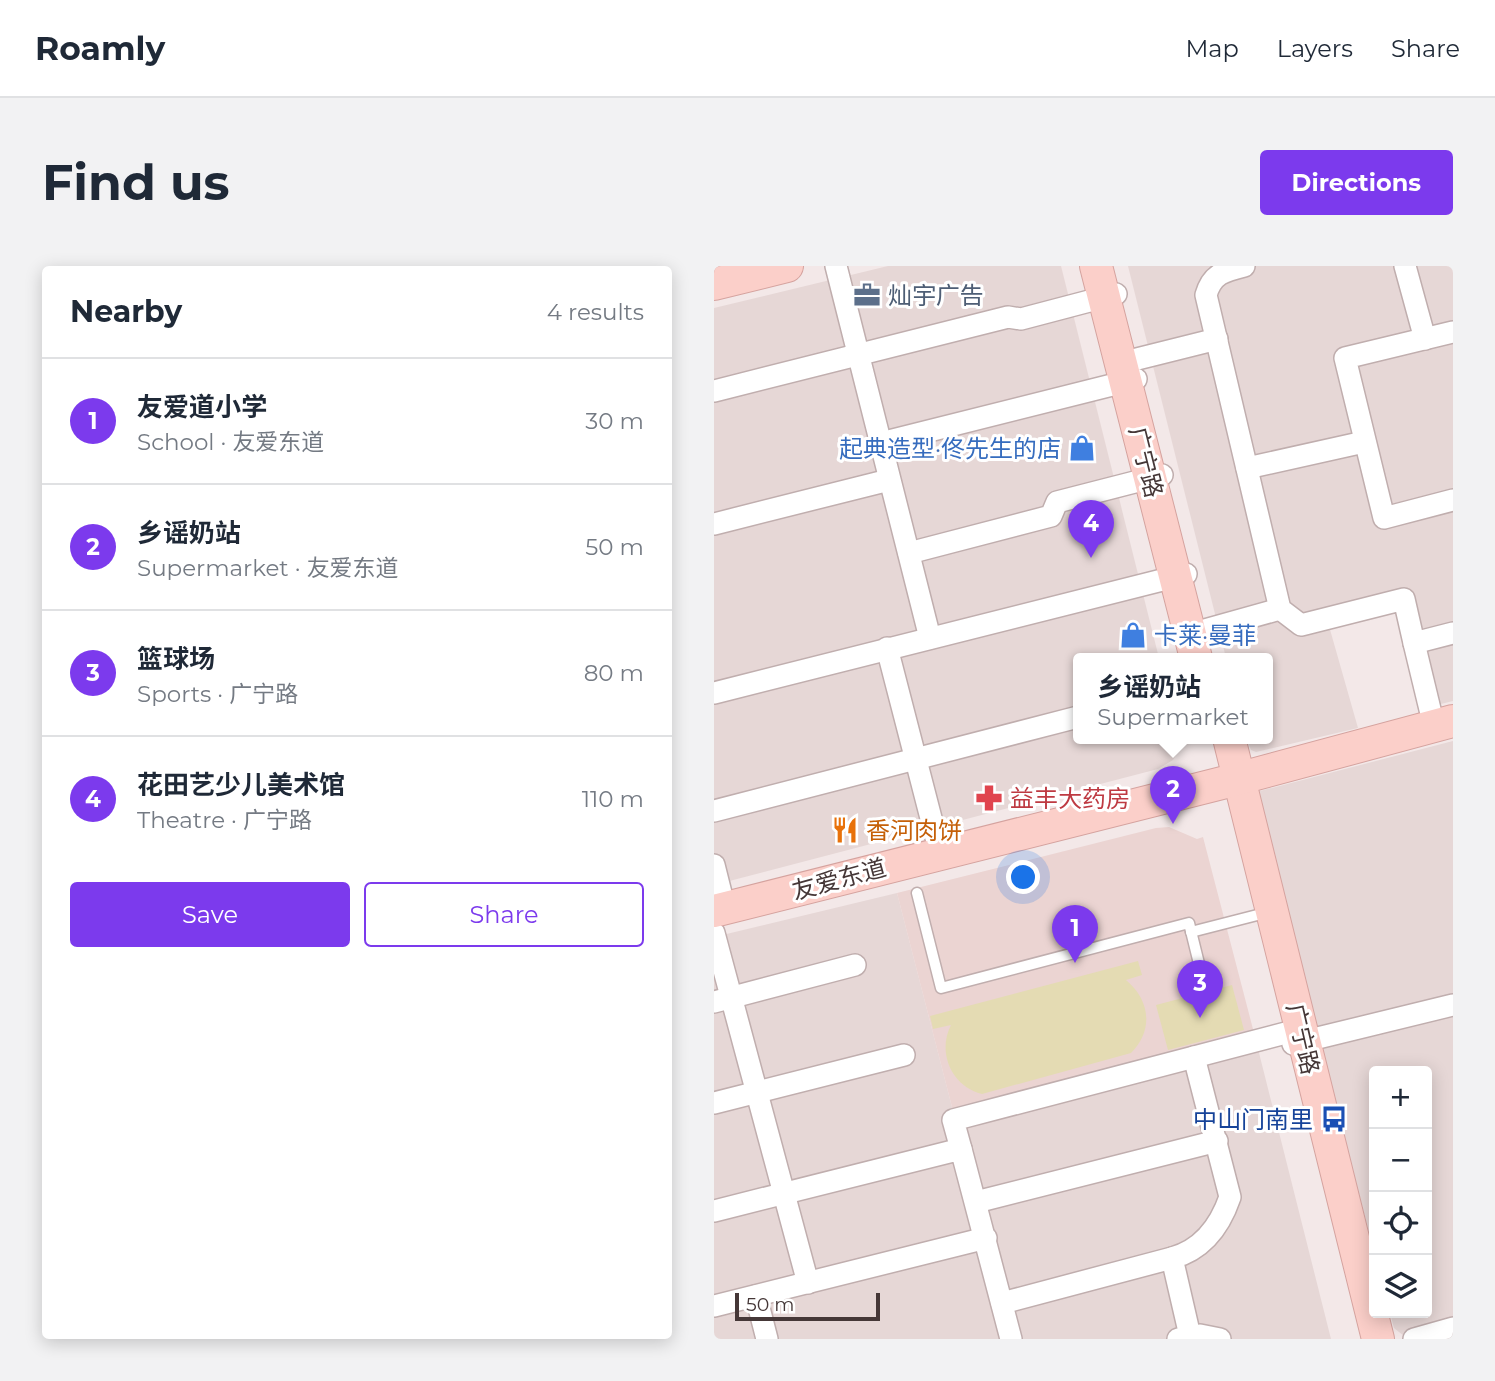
<!DOCTYPE html>
<meta charset="utf-8">
<style>
:root{--surface:#fff;--page:#f2f2f3;--text:#1f2937;--muted:#747a83;--line:#e0e1e3;--accent:#7c3aed}
body{margin:0;font-family:Montserrat,"Noto Sans SC",sans-serif;background:var(--page);color:var(--text)}
.controls{position:absolute;right:21px;bottom:21px;display:grid;overflow:hidden;border-radius:7px;box-shadow:0 4px 18px #0003}
.controls button{width:63px;height:63px;display:grid;place-items:center;padding:0;border:0;border-bottom:2px solid var(--line);background:var(--surface);color:var(--text);font:35px sans-serif}
.scale{position:absolute;left:21px;bottom:18px;width:145px;box-sizing:border-box;padding-left:7px;border:4px solid #453737;border-top:0;font-size:19px;line-height:24px;white-space:nowrap;color:#453737;-webkit-text-stroke:5px #fff;paint-order:stroke}
.you{position:absolute;left:310px;top:612px;width:24px;height:24px;margin:-18px;border:5px solid #fff;border-radius:50%;background:#1a73e8;box-shadow:0 0 0 10px #1a73e833}
.badge{display:grid;place-items:center;width:46px;height:46px;border-radius:50%;background:var(--accent);color:#fff;font-size:23px;font-weight:700}
.pin{position:absolute;translate:-50% -58px;filter:drop-shadow(0 2px 4px #0008)}
.pin::after{content:'';position:absolute;top:37px;width:24px;height:21px;background:inherit;clip-path:polygon(0 0,100% 0,50% 100%)}
.popup{position:absolute;left:359px;top:387px;width:200px;height:91px;box-sizing:border-box;display:grid;place-content:center;border-radius:7px;background:var(--surface);filter:drop-shadow(0 2px 5px #0005);font-size:23px;white-space:nowrap;color:var(--muted)}
.popup b{font-size:26px;color:var(--text)}
.popup::after{content:'';position:absolute;left:50%;top:100%;margin-left:-14px;border:14px solid transparent;border-top-color:var(--surface)}
.list{margin:0;padding:0;list-style:none}
h2{display:flex;justify-content:space-between;align-items:center;height:91px;margin:0;padding:0 28px;font-size:30px}
h2 small{font-size:23px;font-weight:400;color:var(--muted)}
.list li{display:grid;grid-template-columns:46px 1fr auto;gap:21px;align-items:center;box-sizing:border-box;height:126px;padding:0 28px;border-top:2px solid var(--line)}
.list b{display:block;font-size:26px;white-space:nowrap}
.list p{margin:0;font-size:23px;white-space:nowrap;color:var(--muted)}
.list em{font-size:23px;font-style:normal;color:var(--muted)}
.actions{display:flex;gap:14px;padding:21px 28px}
.actions a{flex:1;padding:16px 0;border:2px solid var(--accent);border-radius:7px;text-align:center;font-size:24px;color:var(--accent)}
.actions .main{background:var(--accent);color:#fff}
.icon{flex:none;width:38px;height:38px;fill:none;stroke:currentColor;stroke-width:2;stroke-linecap:round;stroke-linejoin:round}
.map{position:relative;flex:none;width:739px;height:1073px;overflow:hidden;border-radius:7px}
header{display:flex;align-items:center;gap:42px;box-sizing:border-box;height:98px;padding:0 35px;background:var(--surface);border-bottom:2px solid var(--line)}
header strong{font-size:33px}
nav{display:flex;gap:38px;margin-inline-start:auto;font-size:24px}
.intro{display:flex;align-items:center;justify-content:space-between;box-sizing:border-box;height:168px;padding:0 42px}
h1{margin:0;font-size:49px}
.button{padding:18px 32px;border-radius:7px;background:var(--accent);color:#fff;font-size:24px;font-weight:700}
main{display:flex;gap:42px;padding:0 42px}
aside{flex:1;background:var(--surface);border-radius:7px;box-shadow:0 4px 18px #0003}
.map>svg:first-child{display:block}
</style>
<header>
<strong>Roamly</strong>
<nav><a>Map</a><a>Layers</a><a>Share</a></nav>
</header>
<div class="intro"><h1>Find us</h1><a class="button">Directions</a></div>
<main>
<aside>
<h2>Nearby<small>4 results</small></h2>
<ul class="list">
<li><span class="badge">1</span><div><b>友爱道小学</b><p>School · 友爱东道</p></div><em>30 m</em></li>
<li><span class="badge">2</span><div><b>乡谣奶站</b><p>Supermarket · 友爱东道</p></div><em>50 m</em></li>
<li><span class="badge">3</span><div><b>篮球场</b><p>Sports · 广宁路</p></div><em>80 m</em></li>
<li><span class="badge">4</span><div><b>花田艺少儿美术馆</b><p>Theatre · 广宁路</p></div><em>110 m</em></li>
</ul>
<div class="actions"><a class="main">Save</a><a>Share</a></div>
</aside>
<div class="map">
<svg width="739" height="1073" viewBox="0 0 739 1073">
<rect width="100%" height="100%" fill="#f3e8e8"/>
<g fill="#e6d7d6">
<path d="M 174,0 L 347,0 L 445,392 L 364,392 L 364,472 L 465,472 L 467,480 L 459,494 L 444,503 L 0,619 L 0,42 Z"/>
<path d="M 414,0 L 739,0 L 739,435 L 711,442 L 685,342 L 615,360 L 644,462 L 542,486 L 537,484 L 532,472 L 554,472 L 554,392 L 512,392 Z"/>
<path d="M 739,475 L 739,1056 L 690,1070 L 680,1062 L 676,1047 L 713,1047 L 713,805 L 660,805 L 660,986 L 542,526 Z"/>
<path d="M 183,627 L 239,845 L 540,767 L 617,1073 L 0,1073 L 0,671 Z"/>
</g>
<path fill="#ebd4d2" d="M 455,561 L 483,573 L 489,571 L 540,767 L 239,845 L 183,627 L 442,562 Z"/>
<g fill="#e4dbb3">
<path d="M 424,695 L 428,709 L 412,714 C 436,734 440,764 417,787 L 268,828 C 237,820 223,786 237,759 L 219,763 L 216,750 Z"/>
<path d="M 518,719 L 530,764 L 454,784 L 442,739 Z"/>
</g>
<g fill="none" stroke-linecap="round" stroke-linejoin="round">
<g stroke="#c0aeae" stroke-width="13">
<g id="lane">
<path d="M 203,627 L 227,722 L 475,657 L 491,722"/>
<path d="M 477,666 L 555,646"/>
</g>
</g>
<g stroke="#c0aeae" stroke-width="24">
<g id="street">
<path d="M 122,0 L 216,372"/>
<path d="M 530,0 C 510,5 498,8 492,29 L 566,343 L 587,359 L 690,333 L 700,377 L 739,367"/>
<path d="M 691,0 L 711,73"/>
<path d="M 739,66 L 631,92 L 670,252 L 739,234"/>
<path d="M 407,97 L 503,73"/>
<path d="M 0,125 L 294,51 L 307,53 L 402,28"/>
<path d="M 167,177 L 422,113"/>
<path d="M 533,202 L 650,176"/>
<path d="M 0,258 L 175,214"/>
<path d="M 195,287 L 337,250 L 343,236 L 448,209"/>
<path d="M 476,368 L 566,343"/>
<path d="M 700,377 L 720,460"/>
<path d="M 173,382 L 226,587"/>
<path d="M 0,427 L 472,308"/>
<path d="M 0,545 L 364,451"/>
<path d="M 0,599 L 11,643"/>
<path d="M 0,667 L 94,1017"/>
<path d="M 0,736 L 141,699"/>
<path d="M 579,778 L 739,739"/>
<path d="M 0,837 L 190,789"/>
<path d="M 247,883 L 239,854 L 587,763"/>
<path d="M 262,936 L 503,875"/>
<path d="M 0,945 L 247,883 L 297,1073"/>
<path d="M 42,1030 L 53,1073"/>
<path d="M 288,1037 L 458,992"/>
<path d="M 0,1040 L 272,972"/>
<path d="M 476,1070 L 458,992 C 488,984 506,960 516,931 L 480,791"/>
<path d="M 464,1073 L 486,1069 L 506,1073"/>
<path d="M 700,1073 L 739,1062"/>
</g>
</g>
<g stroke="#d5a39f" stroke-width="34">
<g id="secondary">
<path d="M 382,0 L 482,392"/>
<path d="M 0,18 L 73,0"/>
<path d="M 515,472 L 664,1073"/>
<path d="M 0,645 L 512,516 L 739,455"/>
</g>
</g>
<use href="#lane" stroke="#fff" stroke-width="10"/>
<use href="#street" stroke="#fff" stroke-width="21"/>
<use href="#secondary" stroke="#fbcfc9" stroke-width="32"/>
</g>
<defs>
<g id="office-bare" transform="scale(2.1)"><path d="M-6-3h4V-5.5h4V-3h4V5H-6ZM-1-4.5V-3h2v-1.5ZM-6 0V1H6V0Z" fill="#5c6f8a" stroke="#fff" stroke-width="2.5" paint-order="stroke"/></g>
<g id="shop-bare" transform="scale(2.1)"><path d="M-5-2.5h2.3a2.7 3.5 0 0 1 5.4 0H5L5.5 6h-11ZM-1.5-2.5h3a1.5 2.3 0 0 0-3 0Z" fill="#3f7fe0" stroke="#fff" stroke-width="2.5" paint-order="stroke"/></g>
<g id="pharmacy-bare" transform="scale(2.1)"><path d="M-2-6h4v4h4v4h-4v4h-4v-4h-4v-4h4Z" fill="#e0444e" stroke="#fff" stroke-width="2.5" paint-order="stroke"/></g>
<g id="restaurant-bare" transform="scale(2.1)"><path d="M-5-6h1v4h1v-4h1v4h1v-4h1v5L-1.5 .5V6h-2V.5L-5-1ZM5-6V6H3V1.5H1.5Q1.5-4 5-6Z" fill="#e8710a" stroke="#fff" stroke-width="2.5" paint-order="stroke"/></g>
<g id="bus-bare" transform="scale(2.1)"><path d="M-5-6H5V4H4V6H2V4H-2V6H-4V4H-5ZM-3.5-4V0h7V-4ZM-3.5 1.2v1.5H-2V1.2ZM2 1.2v1.5H3.5V1.2Z" fill="#1a4fb4" stroke="#fff" stroke-width="2.5" paint-order="stroke"/></g>
</defs>
<g fill-rule="evenodd">
<use href="#office-bare" x="153" y="29"/>
<use href="#shop-bare" x="368" y="182"/>
<use href="#shop-bare" x="419" y="369"/>
<use href="#pharmacy-bare" x="275" y="532"/>
<use href="#restaurant-bare" x="131" y="564"/>
<use href="#bus-bare" x="620" y="853"/>
</g>
<g text-anchor="middle" dominant-baseline="central" stroke-width="6" stroke-linejoin="round" paint-order="stroke">
<g font-size="24" fill="#4e5e75" stroke="#fff" text-anchor="start">
<text x="174" y="29">灿宇广告</text>
</g>
<g font-size="24" fill="#366cbe" stroke="#fff" text-anchor="end">
<text x="347" y="182">起典造型·佟先生的店</text>
<text x="440" y="369" text-anchor="start">卡莱·曼菲</text>
</g>
<g font-size="24" fill="#453737" stroke="#fff">
<text transform="translate(432 196) rotate(76)">广宁路</text>
<text transform="translate(125 613) rotate(-15)">友爱东道</text>
<text transform="translate(589 773) rotate(77)">广宁路</text>
</g>
<g font-size="24" fill="#be3a42" stroke="#fff" text-anchor="start">
<text x="296" y="532">益丰大药房</text>
</g>
<g font-size="24" fill="#c56008" stroke="#fff" text-anchor="start">
<text x="152" y="564">香河肉饼</text>
</g>
<g font-size="24" fill="#164399" stroke="#fff" text-anchor="end">
<text x="599" y="853">中山门南里</text>
</g>
</g>
</svg>
<div class="controls">
<button>+</button>
<button>−</button>
<button><svg class="icon" aria-label="locate" viewBox="0 0 24 24"><circle cx="12" cy="12" r="6"/><path d="M12 2v4M12 18v4M2 12h4M18 12h4"/></svg></button>
<button><svg class="icon" aria-label="layers" viewBox="0 0 24 24"><path d="M12 4l9 5-9 5-9-5zM3 14l9 5 9-5"/></svg></button>
</div>
<div class="scale">50 m</div>
<div class="you"></div>
<div class="pin badge" style="left:361px;top:697px">1</div>
<div class="pin badge" style="left:459px;top:558px">2</div>
<div class="popup"><b>乡谣奶站</b>Supermarket</div>
<div class="pin badge" style="left:486px;top:752px">3</div>
<div class="pin badge" style="left:377px;top:292px">4</div>
</div>
</main>
